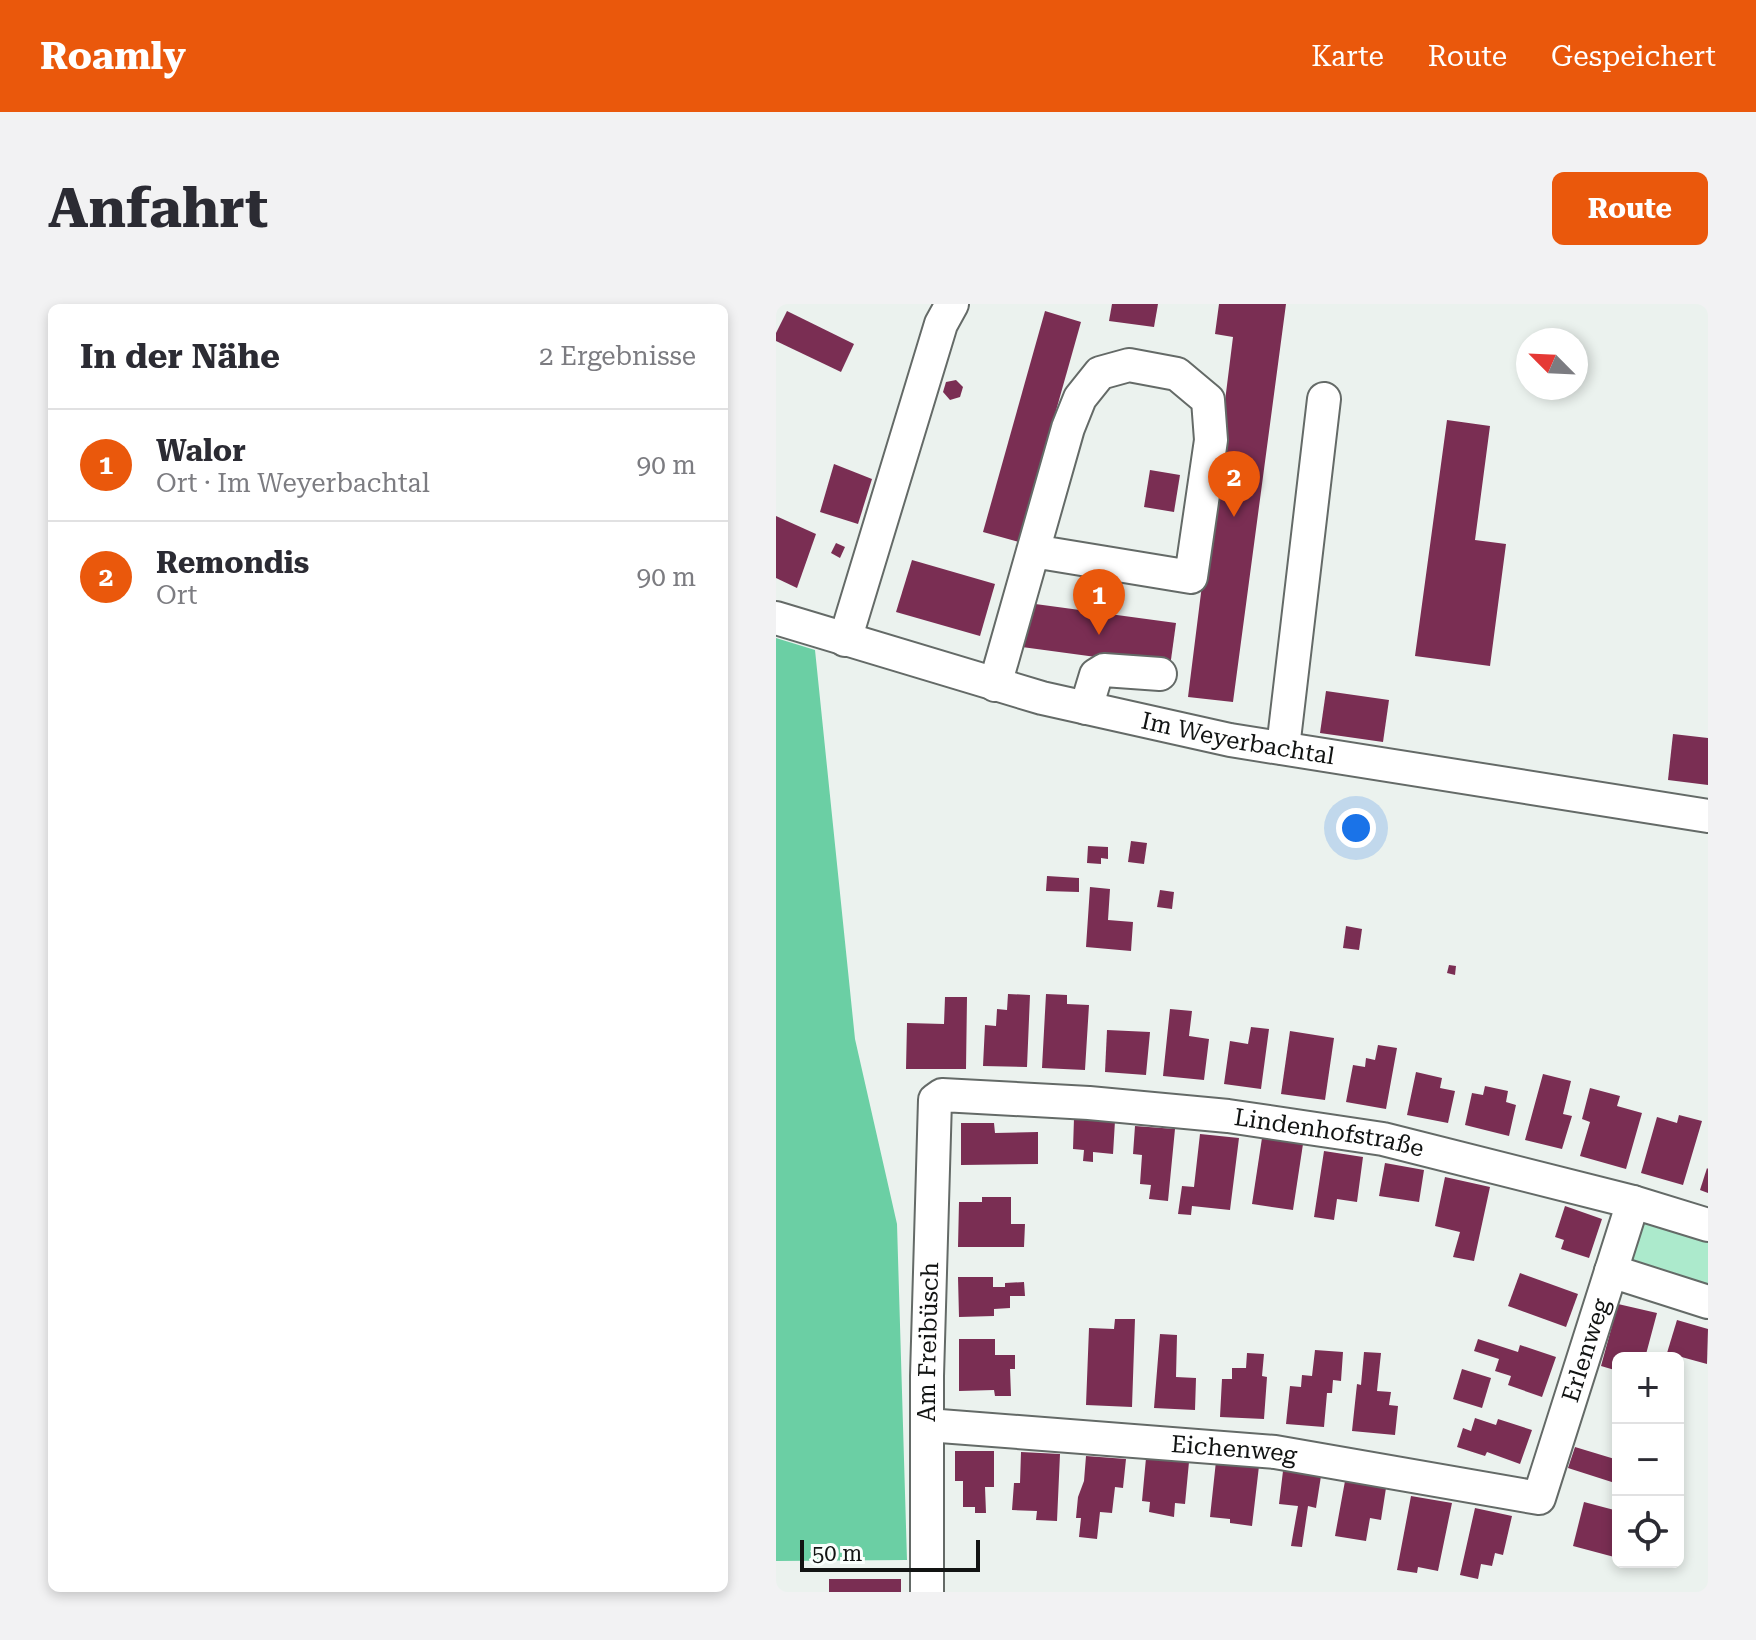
<!DOCTYPE html>
<html lang="de">
<meta charset="utf-8">
<style>
:root{--surface:#fff;--page:#f2f2f3;--text:#2b2b33;--muted:#7c7c81;--line:#e1e1e2;--accent:#ea580c}
body{margin:0;font-family:"Roboto Serif",serif;background:var(--page);color:var(--text)}
.controls{position:absolute;right:24px;bottom:24px;display:grid;overflow:hidden;border-radius:12px;box-shadow:0 4px 12px #0003}
.controls button{width:72px;height:72px;display:grid;place-items:center;padding:0;border:0;border-bottom:2px solid var(--line);background:var(--surface);color:var(--text);font:40px sans-serif}
.compass{position:absolute;left:740px;top:24px;width:72px;height:72px;border-radius:50%;background:var(--surface);box-shadow:0 4px 12px #0003;rotate:294deg}
.scale{position:absolute;left:24px;bottom:20px;width:180px;box-sizing:border-box;padding-left:8px;border:4px solid #121413;border-top:0;font-size:22px;line-height:28px;white-space:nowrap;color:#121413;-webkit-text-stroke:6px #f9fffc;paint-order:stroke}
.you{position:absolute;left:580px;top:524px;width:28px;height:28px;margin:-20px;border:6px solid #fff;border-radius:50%;background:#1a73e8;box-shadow:0 0 0 12px #1a73e833}
.badge{display:grid;place-items:center;width:52px;height:52px;border-radius:50%;background:var(--accent);color:#fff;font-size:26px;font-weight:700}
.pin{position:absolute;translate:-50% -66px;filter:drop-shadow(0 2px 4px #0008)}
.pin::after{content:'';position:absolute;top:42px;width:28px;height:24px;background:inherit;clip-path:polygon(0 0,100% 0,50% 100%)}
.list{margin:0;padding:0;list-style:none}
h2{display:flex;justify-content:space-between;align-items:center;height:104px;margin:0;padding:0 32px;font-size:34px}
h2 small{font-size:26px;font-weight:400;color:var(--muted)}
.list li{display:grid;grid-template-columns:52px 1fr auto;gap:24px;align-items:center;box-sizing:border-box;height:112px;padding:0 32px;border-top:2px solid var(--line)}
.list b{display:block;font-size:30px;white-space:nowrap}
.list p{margin:0;font-size:26px;white-space:nowrap;color:var(--muted)}
.list em{font-size:26px;font-style:normal;color:var(--muted)}
.icon{flex:none;width:44px;height:44px;fill:none;stroke:currentColor;stroke-width:2;stroke-linecap:round;stroke-linejoin:round}
.map{position:relative;flex:none;width:932px;height:1288px;overflow:hidden;border-radius:12px}
header{display:flex;align-items:center;gap:48px;box-sizing:border-box;height:112px;padding:0 40px;background:var(--accent);color:#fff}
header strong{font-size:38px}
nav{display:flex;gap:44px;margin-inline-start:auto;font-size:28px}
.intro{display:flex;align-items:center;justify-content:space-between;box-sizing:border-box;height:192px;padding:0 48px}
h1{margin:0;font-size:56px}
.button{padding:20px 36px;border-radius:12px;background:var(--accent);color:#fff;font-size:28px;font-weight:700}
main{display:flex;gap:48px;padding:0 48px}
aside{flex:1;background:var(--surface);border-radius:12px;box-shadow:0 4px 12px #0003}
.map>svg:first-child{display:block}
</style>
<header>
<strong>Roamly</strong>
<nav><a>Karte</a><a>Route</a><a>Gespeichert</a></nav>
</header>
<div class="intro"><h1>Anfahrt</h1><a class="button">Route</a></div>
<main>
<aside>
<h2>In der Nähe<small>2 Ergebnisse</small></h2>
<ul class="list">
<li><span class="badge">1</span><div><b>Walor</b><p>Ort · Im Weyerbachtal</p></div><em>90 m</em></li>
<li><span class="badge">2</span><div><b>Remondis</b><p>Ort</p></div><em>90 m</em></li>
</ul>
</aside>
<div class="map">
<svg width="932" height="1288" viewBox="0 0 932 1288">
<rect width="100%" height="100%" fill="#ebf2ee"/>
<path fill="#aceacc" d="M 864,912 L 932,933 L 932,986 L 848,958 Z"/>
<path fill="#6bcfa4" d="M 0,334 L 39,346 L 79,735 L 121,920 L 131,1256 L 0,1257 Z"/>
<g fill="#7a2e53">
<path d="M 336,0 L 382,0 L 378,23 L 333,17 Z"/>
<path d="M 443,0 L 510,0 L 457,398 L 412,393 L 457,33 L 439,30 Z"/>
<path d="M 11,7 L 78,40 L 65,68 L 0,37 L 0,29 Z"/>
<path d="M 269,7 L 305,18 L 243,238 L 207,228 Z"/>
<path d="M 180,76 L 187,83 L 184,93 L 174,96 L 167,88 L 170,78 Z"/>
<path d="M 671,116 L 714,122 L 699,236 L 730,240 L 714,362 L 639,352 Z"/>
<path d="M 58,160 L 96,175 L 82,220 L 44,208 Z"/>
<path d="M 374,166 L 404,171 L 398,208 L 368,203 Z"/>
<path d="M 0,212 L 40,230 L 21,284 L 0,274 Z"/>
<path d="M 60,239 L 69,243 L 64,254 L 55,249 Z"/>
<path d="M 136,256 L 219,280 L 204,332 L 120,308 Z"/>
<path d="M 252,299 L 400,319 L 394,363 L 246,343 Z"/>
<path d="M 550,387 L 613,396 L 607,438 L 544,429 Z"/>
<path d="M 897,430 L 932,434 L 932,481 L 892,476 Z"/>
<path d="M 355,537 L 371,539 L 368,560 L 352,558 Z"/>
<path d="M 312,542 L 332,543 L 332,555 L 325,554 L 325,560 L 311,559 Z"/>
<path d="M 271,572 L 303,574 L 303,588 L 270,587 Z"/>
<path d="M 314,583 L 334,585 L 332,616 L 357,618 L 355,647 L 310,643 Z"/>
<path d="M 384,586 L 398,588 L 396,605 L 381,603 Z"/>
<path d="M 570,622 L 586,625 L 583,646 L 567,644 Z"/>
<path d="M 673,661 L 680,662 L 679,671 L 671,669 Z"/>
<path d="M 232,690 L 254,691 L 251,763 L 207,762 L 209,721 L 220,722 L 221,705 L 231,706 Z"/>
<path d="M 270,690 L 291,691 L 291,700 L 313,701 L 309,766 L 266,764 Z"/>
<path d="M 169,693 L 191,693 L 190,765 L 130,765 L 131,719 L 168,720 Z"/>
<path d="M 394,705 L 416,707 L 413,732 L 433,735 L 428,776 L 387,772 Z"/>
<path d="M 475,723 L 493,725 L 485,785 L 448,780 L 454,737 L 472,740 Z"/>
<path d="M 331,726 L 374,728 L 370,771 L 329,768 Z"/>
<path d="M 514,727 L 558,734 L 549,796 L 505,790 Z"/>
<path d="M 602,741 L 621,744 L 610,805 L 570,798 L 577,761 L 589,763 L 590,754 L 599,756 Z"/>
<path d="M 640,768 L 666,774 L 664,784 L 679,787 L 672,819 L 631,811 Z"/>
<path d="M 767,770 L 795,777 L 787,810 L 796,812 L 786,845 L 749,836 Z"/>
<path d="M 709,782 L 732,787 L 730,798 L 740,801 L 733,832 L 689,821 L 696,789 L 707,791 Z"/>
<path d="M 814,784 L 844,792 L 841,802 L 866,809 L 850,865 L 804,852 L 814,818 L 806,815 Z"/>
<path d="M 903,811 L 926,817 L 907,881 L 865,869 L 881,813 L 901,819 Z"/>
<path d="M 298,814 L 339,817 L 337,850 L 317,848 L 317,858 L 307,857 L 308,846 L 297,845 Z"/>
<path d="M 185,819 L 218,819 L 219,829 L 262,828 L 262,860 L 185,861 Z"/>
<path d="M 359,822 L 399,825 L 392,897 L 373,895 L 375,881 L 364,880 L 366,851 L 357,850 Z"/>
<path d="M 424,830 L 463,834 L 454,906 L 416,902 L 415,911 L 402,910 L 406,882 L 418,883 Z"/>
<path d="M 486,834 L 527,840 L 517,906 L 476,900 Z"/>
<path d="M 548,847 L 587,853 L 581,898 L 561,895 L 558,916 L 538,913 Z"/>
<path d="M 609,859 L 648,866 L 643,898 L 603,892 Z"/>
<path d="M 931,864 L 932,865 L 932,889 L 924,886 Z"/>
<path d="M 669,873 L 714,883 L 698,957 L 677,953 L 684,928 L 659,922 Z"/>
<path d="M 206,893 L 235,893 L 235,920 L 249,920 L 248,943 L 182,943 L 183,898 L 206,898 Z"/>
<path d="M 789,902 L 826,915 L 813,954 L 785,945 L 788,936 L 779,933 Z"/>
<path d="M 744,969 L 802,990 L 790,1023 L 732,1002 Z"/>
<path d="M 182,973 L 217,973 L 217,983 L 229,983 L 229,979 L 248,978 L 249,992 L 234,992 L 234,1004 L 218,1005 L 218,1012 L 183,1013 Z"/>
<path d="M 842,1000 L 881,1009 L 869,1054 L 842,1054 L 842,1067 L 825,1062 Z"/>
<path d="M 339,1015 L 359,1015 L 356,1103 L 310,1101 L 313,1024 L 338,1025 Z"/>
<path d="M 901,1016 L 932,1025 L 931,1060 L 891,1049 Z"/>
<path d="M 384,1030 L 401,1031 L 400,1073 L 420,1074 L 419,1106 L 378,1104 Z"/>
<path d="M 183,1035 L 219,1035 L 219,1051 L 239,1051 L 239,1065 L 234,1065 L 235,1092 L 219,1092 L 218,1086 L 183,1087 Z"/>
<path d="M 702,1035 L 742,1048 L 744,1041 L 780,1053 L 766,1093 L 732,1081 L 735,1072 L 719,1067 L 723,1055 L 698,1047 Z"/>
<path d="M 539,1046 L 567,1048 L 565,1077 L 557,1076 L 556,1089 L 551,1089 L 548,1123 L 510,1120 L 514,1082 L 525,1083 L 526,1071 L 536,1072 Z"/>
<path d="M 588,1048 L 605,1049 L 601,1087 L 615,1088 L 613,1101 L 622,1102 L 619,1131 L 576,1127 L 581,1080 L 585,1081 Z"/>
<path d="M 471,1049 L 488,1050 L 486,1072 L 491,1073 L 488,1115 L 444,1113 L 446,1075 L 456,1075 L 456,1064 L 470,1064 Z"/>
<path d="M 686,1065 L 715,1074 L 706,1104 L 677,1095 Z"/>
<path d="M 699,1114 L 720,1121 L 722,1115 L 756,1126 L 744,1160 L 711,1148 L 709,1152 L 681,1143 L 687,1124 L 695,1127 Z"/>
<path d="M 799,1143 L 842,1156 L 842,1180 L 792,1164 Z"/>
<path d="M 179,1147 L 218,1147 L 218,1183 L 209,1183 L 210,1209 L 199,1209 L 199,1203 L 187,1203 L 187,1177 L 179,1177 Z"/>
<path d="M 245,1148 L 284,1150 L 281,1217 L 260,1216 L 261,1207 L 236,1206 L 238,1179 L 244,1179 Z"/>
<path d="M 310,1152 L 350,1155 L 347,1184 L 339,1183 L 336,1209 L 324,1208 L 321,1235 L 303,1233 L 305,1214 L 300,1214 L 302,1193 L 308,1177 Z"/>
<path d="M 370,1154 L 413,1158 L 409,1200 L 399,1199 L 398,1213 L 373,1208 L 374,1198 L 366,1197 Z"/>
<path d="M 440,1157 L 483,1162 L 476,1222 L 454,1219 L 454,1215 L 434,1213 Z"/>
<path d="M 507,1167 L 545,1172 L 540,1204 L 532,1202 L 526,1243 L 515,1242 L 522,1202 L 503,1200 Z"/>
<path d="M 569,1177 L 610,1184 L 605,1216 L 594,1214 L 590,1237 L 559,1232 Z"/>
<path d="M 635,1192 L 676,1199 L 662,1267 L 642,1263 L 641,1269 L 621,1266 Z"/>
<path d="M 808,1198 L 842,1207 L 842,1254 L 797,1242 Z"/>
<path d="M 699,1204 L 736,1212 L 727,1251 L 719,1249 L 716,1262 L 705,1260 L 702,1275 L 684,1271 Z"/>
<rect x="53" y="1275" width="72" height="13"/>
</g>
<g fill="none" stroke-linecap="round" stroke-linejoin="round">
<g stroke="#646a67" stroke-width="36">
<g id="minor">
<path id="s1" d="M 0,314 L 266,394 L 454,436 L 932,512"/>
<path d="M 69,336 L 165,20 L 176,0"/>
<path d="M 219,381 L 292,124 L 304,94 L 324,69 L 353,61 L 401,70 L 432,96 L 435,136 L 415,273 L 257,247"/>
<path d="M 310,404 L 320,371 L 328,366 L 384,370"/>
<path d="M 507,444 L 548,95"/>
<path d="M 835,967 L 932,998"/>
<path id="s2" d="M 151,1121 L 499,1148 L 763,1194 L 857,898"/>
<path id="s3" d="M 151,1288 L 151,1072 L 159,796 L 166,791 L 313,799 L 452,812 L 607,835 L 857,898 L 932,921"/>
</g>
</g>
<use href="#minor" stroke="#fff" stroke-width="32"/>
</g>
<g text-anchor="middle" dominant-baseline="central" stroke-width="8" stroke-linejoin="round" paint-order="stroke">
<g font-size="24" fill="#121413" stroke="#f9fffc">
<text stroke="none"><textPath href="#s1" startOffset="478">Im Weyerbachtal</textPath></text>
<text stroke="none"><textPath href="#s3" startOffset="890">Lindenhofstraße</textPath></text>
<text stroke="none"><textPath href="#s3" startOffset="250">Am Freibüsch</textPath></text>
<text stroke="none"><textPath href="#s2" startOffset="772">Erlenweg</textPath></text>
<text stroke="none"><textPath href="#s2" startOffset="308">Eichenweg</textPath></text>
</g>
</g>
</svg>
<div class="controls">
<button>+</button>
<button>−</button>
<button><svg class="icon" aria-label="locate" viewBox="0 0 24 24"><circle cx="12" cy="12" r="6"/><path d="M12 2v4M12 18v4M2 12h4M18 12h4"/></svg></button>
</div>
<svg class="compass" viewBox="-18 -18 36 36"><path d="M0-13l5 13h-10z" fill="#e53935"/><path d="M0 13l5-13h-10z" fill="#7c7c81"/></svg>
<div class="scale">50 m</div>
<div class="you"></div>
<div class="pin badge" style="left:323px;top:331px">1</div>
<div class="pin badge" style="left:458px;top:213px">2</div>
</div>
</main>
